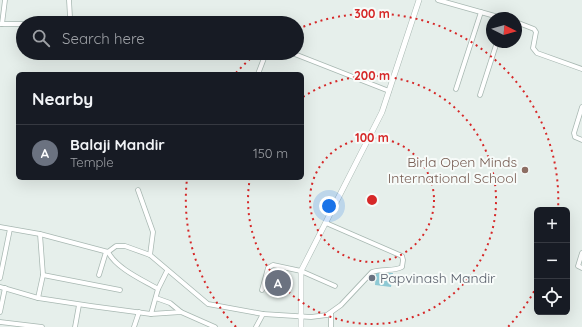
<!DOCTYPE html>
<meta charset="utf-8">
<style>
:root{--surface:#171b24;--page:#242831;--text:#f1f3f6;--muted:#9ea1a6;--line:#363941;--accent:#f4845f}
body{margin:0;font-family:Quicksand,sans-serif;background:var(--page);color:var(--text)}
.controls{position:absolute;right:12px;bottom:12px;display:grid;overflow:hidden;border-radius:6px;box-shadow:0 4px 16px #0002}
.controls button{width:36px;height:36px;display:grid;place-items:center;padding:0;border:0;border-bottom:1px solid var(--line);background:var(--surface);color:var(--text);font:20px sans-serif}
.compass{position:absolute;left:486px;top:12px;width:36px;height:36px;border-radius:50%;background:var(--surface);box-shadow:0 4px 16px #0002;rotate:95deg}
.you{position:absolute;left:329px;top:206px;width:14px;height:14px;margin:-10px;border:3px solid #fff;border-radius:50%;background:#1a73e8;box-shadow:0 0 0 6px #1a73e833}
.badge{display:grid;place-items:center;width:26px;height:26px;border-radius:50%;background:var(--accent);color:#fff;font-size:13px;font-weight:700}
.pin{position:absolute;translate:-50% -50%;border:2px solid #fff;box-shadow:0 1px 4px #0006}
.list{margin:0;padding:0;list-style:none}
h2{display:flex;justify-content:space-between;align-items:center;height:52px;margin:0;padding:0 16px;font-size:17px}
h2 small{font-size:13px;font-weight:400;color:var(--muted)}
.list li{display:grid;grid-template-columns:26px 1fr auto;gap:12px;align-items:center;box-sizing:border-box;height:56px;padding:0 16px;border-top:1px solid var(--line)}
.list b{display:block;font-size:15px;white-space:nowrap}
.list p{margin:0;font-size:13px;white-space:nowrap;color:var(--muted)}
.list em{font-size:13px;font-style:normal;color:var(--muted)}
.icon{flex:none;width:22px;height:22px;fill:none;stroke:currentColor;stroke-width:2;stroke-linecap:round;stroke-linejoin:round}
.map{position:relative;flex:none;width:582px;height:327px;overflow:hidden}
.search{position:absolute;background:var(--surface);box-shadow:0 4px 16px #0002;left:16px;top:16px;width:288px;height:44px;display:flex;align-items:center;gap:10px;box-sizing:border-box;padding:0 14px;border-radius:22px;color:var(--muted);font-size:15px}
.panel{position:absolute;background:var(--surface);box-shadow:0 4px 16px #0002;left:16px;top:72px;width:288px;height:108px;border-radius:6px}
.map>svg:first-child{display:block}
</style>
<div class="map">
<svg width="582" height="327" viewBox="0 0 582 327">
<rect width="100%" height="100%" fill="#e6efeb"/>
<path fill="#8ec9d4" d="M 376,273 L 393,273 L 391,287 L 375,285 Z"/>
<g fill="none" stroke-linecap="round" stroke-linejoin="round">
<g stroke="#a8b8b2" stroke-width="5.5">
<g id="minor">
<path d="M 438,0 L 502,18"/>
<path d="M 516,22 L 534,29 L 536,32 L 533,48 L 537,53 L 582,69"/>
<path d="M 67,23 L 70,17 L 69,0"/>
<path d="M 0,24 L 23,24"/>
<path d="M 2,24 L 5,0"/>
<path d="M 292,53 L 389,91"/>
<path d="M 258,74 L 266,53"/>
<path d="M 456,89 L 481,12"/>
<path d="M 480,95 L 497,42"/>
<path d="M 582,107 L 574,133 L 575,137 L 582,140"/>
<path d="M 138,190 L 153,232 L 150,255"/>
<path d="M 0,227 L 40,234 L 108,252 L 116,246 L 125,246 L 150,255 L 208,304 L 263,314"/>
<path d="M 108,252 C 117,269 143,280 158,289 L 151,314"/>
<path d="M 582,253 L 578,266 L 582,268"/>
<path d="M 43,275 L 120,290"/>
<path d="M 99,275 L 106,252"/>
<path d="M 0,278 L 10,229"/>
<path d="M 0,287 L 38,298 L 91,306 L 151,314 L 181,312 L 215,327"/>
<path d="M 158,289 L 167,271"/>
<path d="M 262,290 L 268,268 L 273,265 L 301,271 L 335,286"/>
<path d="M 38,298 L 43,275 L 40,234"/>
<path d="M 156,298 L 170,303 L 181,312"/>
<path d="M 0,312 L 5,288"/>
<path d="M 0,322 L 42,327"/>
<path d="M 75,327 L 79,305"/>
<path d="M 134,327 L 139,312"/>
<path d="M 256,327 L 263,314 L 311,317 L 327,315 L 341,305 L 372,272 C 382,268 394,272 402,267 L 403,260 L 402,256 L 326,223"/>
<path d="M 331,327 L 331,313"/>
</g>
</g>
<g stroke="#a8b8b2" stroke-width="6">
<path id="tertiary" d="M 301,327 L 301,271 L 382,112 L 419,0"/>
</g>
<use href="#minor" stroke="#fff" stroke-width="4"/>
<use href="#tertiary" stroke="#fff" stroke-width="5"/>
</g>
<g fill="none" stroke="#d62828" stroke-width="2" stroke-dasharray="2 4">
<circle cx="372" cy="200" r="62"/>
<path d="M303 97A124 124 0 1 1 250 178"/>
<path d="M537 286A186 186 0 0 1 508 327M236 327A186 186 0 0 1 187 179M236 73A186 186 0 0 1 257 53M298 29A186 186 0 0 1 558 210"/>
</g>
<circle fill="#8d6e63" stroke="#f7fbf9" stroke-width="1.5" cx="525" cy="170" r="4"/>
<circle fill="#6b7280" stroke="#f7fbf9" stroke-width="1.5" cx="372" cy="278" r="4"/>
<g text-anchor="middle" dominant-baseline="central" stroke-width="4" stroke-linejoin="round" paint-order="stroke">
<g font-size="14" fill="#785e54" stroke="#f7fbf9" text-anchor="end">
<text x="517" y="162">Birla Open Minds<tspan x="517" dy="16">International School</tspan></text>
</g>
<g font-size="14" fill="#5b616d" stroke="#f7fbf9" text-anchor="start">
<text x="380" y="278">Papvinash Mandir</text>
</g>
</g>
<circle cx="372" cy="200" r="6" fill="#d62828" stroke="#f7fbf9" stroke-width="2"/>
<g font-size="12" text-anchor="middle" font-weight="bold" fill="#d62828" stroke="#f7fbf9" stroke-width="4" stroke-linejoin="round" paint-order="stroke">
<text x="372" y="18">300 m</text>
<text x="372" y="80">200 m</text>
<text x="372" y="142">100 m</text>
</g>
</svg>
<div class="controls">
<button>+</button>
<button>−</button>
<button><svg class="icon" aria-label="locate" viewBox="0 0 24 24"><circle cx="12" cy="12" r="6"/><path d="M12 2v4M12 18v4M2 12h4M18 12h4"/></svg></button>
</div>
<svg class="compass" viewBox="-18 -18 36 36"><path d="M0-13l5 13h-10z" fill="#e53935"/><path d="M0 13l5-13h-10z" fill="#9ea1a6"/></svg>
<div class="you"></div>
<div class="pin badge" style="left:278px;top:283px;background:#6b7280">A</div>
<div class="search"><svg class="icon" aria-label="search" viewBox="0 0 24 24"><circle cx="10" cy="10" r="6"/><path d="M15 15l6 6"/></svg>Search here</div>
<section class="panel">
<h2>Nearby<small></small></h2>
<ul class="list">
<li><span class="badge" style="background:#6b7280">A</span><div><b>Balaji Mandir</b><p>Temple</p></div><em>150 m</em></li>
</ul>
</section>
</div>
